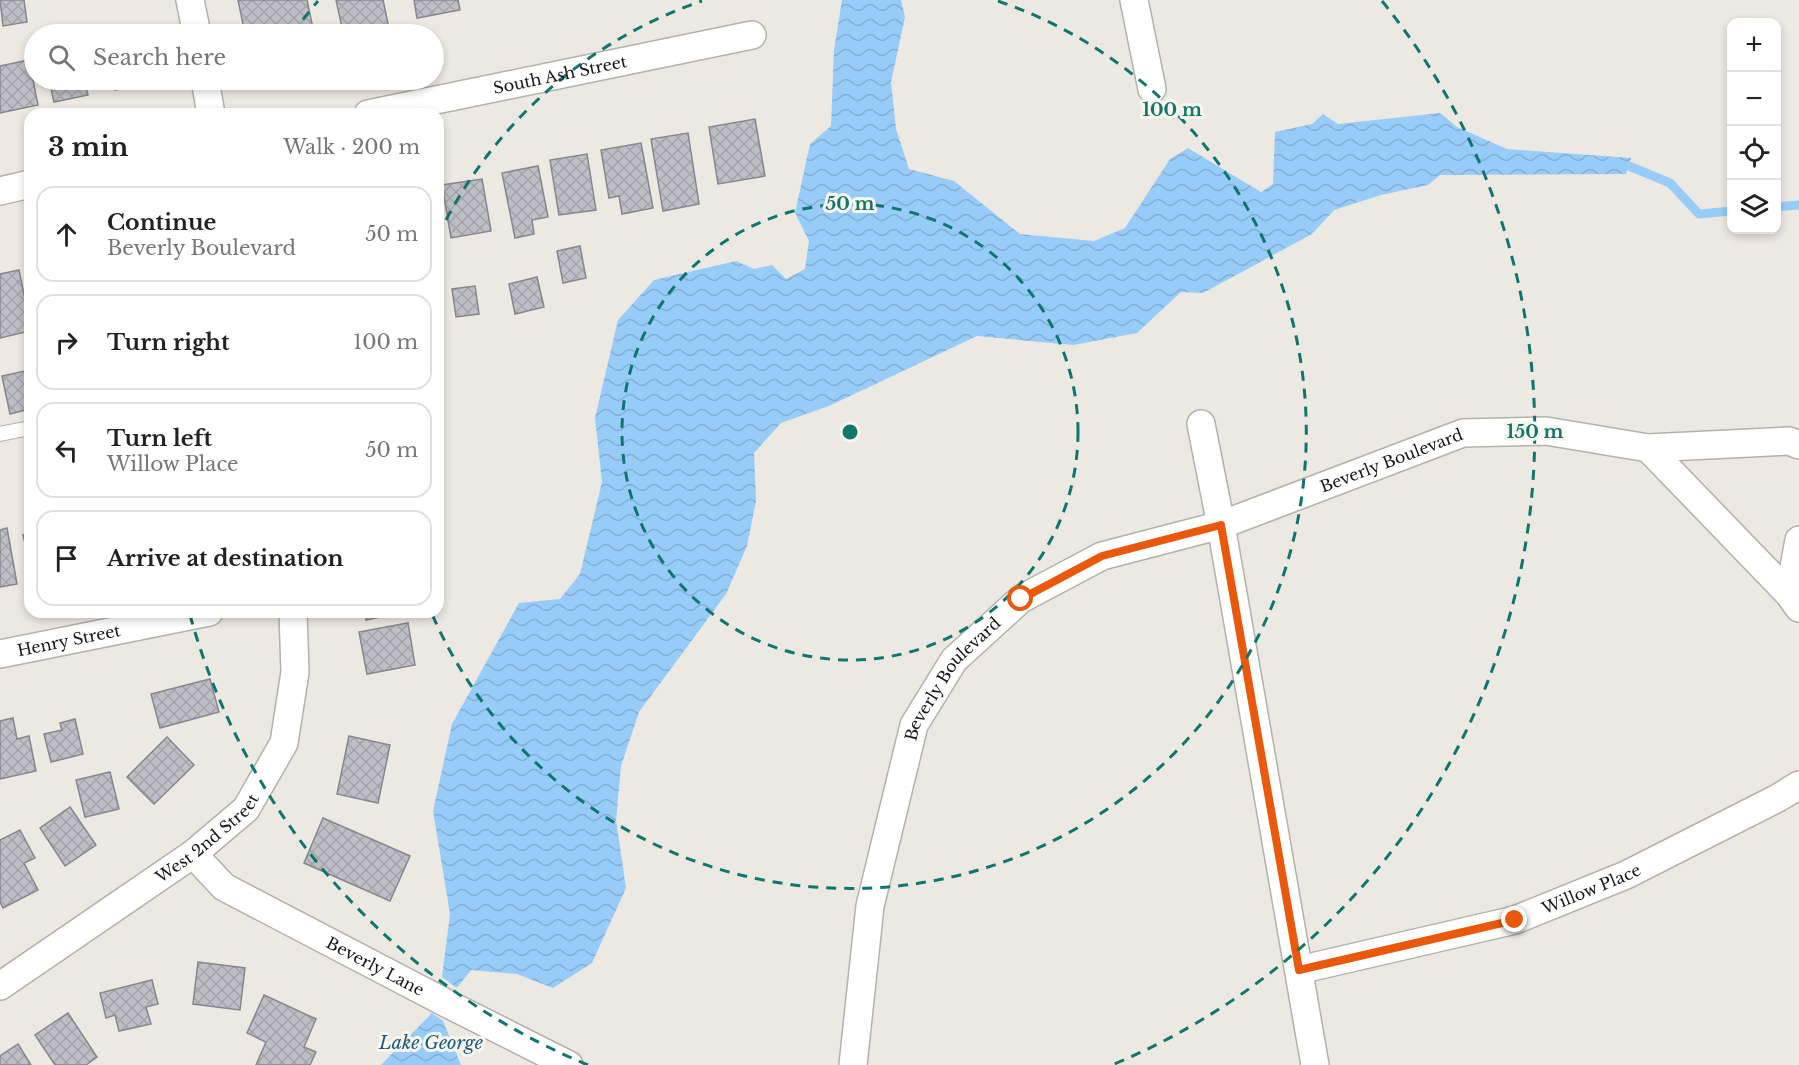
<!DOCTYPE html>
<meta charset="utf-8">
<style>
:root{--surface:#fff;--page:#f6f6f6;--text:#222;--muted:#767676;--line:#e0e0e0}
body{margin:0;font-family:"Libre Baskerville",serif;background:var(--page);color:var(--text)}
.controls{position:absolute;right:18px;top:18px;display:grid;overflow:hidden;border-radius:12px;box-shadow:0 3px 9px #0003}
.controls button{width:54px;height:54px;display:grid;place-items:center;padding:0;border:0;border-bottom:2px solid var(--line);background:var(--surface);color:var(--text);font:30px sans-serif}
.stop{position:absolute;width:18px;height:18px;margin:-14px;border:4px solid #ea580c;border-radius:50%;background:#fff}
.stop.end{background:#ea580c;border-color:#fff;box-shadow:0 2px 6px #0008}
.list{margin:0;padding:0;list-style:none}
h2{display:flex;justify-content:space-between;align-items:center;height:78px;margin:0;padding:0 24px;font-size:26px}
h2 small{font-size:20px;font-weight:400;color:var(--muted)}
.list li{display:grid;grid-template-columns:39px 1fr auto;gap:18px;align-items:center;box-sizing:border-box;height:96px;margin:0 12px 12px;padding:0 12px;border:2px solid var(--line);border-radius:18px}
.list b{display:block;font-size:22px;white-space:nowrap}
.list p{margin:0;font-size:20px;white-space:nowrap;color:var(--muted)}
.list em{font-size:20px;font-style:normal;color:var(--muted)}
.icon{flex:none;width:33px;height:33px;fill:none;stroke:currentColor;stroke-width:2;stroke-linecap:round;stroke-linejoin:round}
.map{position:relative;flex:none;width:1799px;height:1065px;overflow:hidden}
.search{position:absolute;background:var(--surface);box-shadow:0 3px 9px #0003;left:24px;top:24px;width:420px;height:66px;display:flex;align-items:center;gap:15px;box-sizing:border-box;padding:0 21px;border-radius:33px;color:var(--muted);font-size:22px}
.panel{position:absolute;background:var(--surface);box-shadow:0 3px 9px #0003;left:24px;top:108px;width:420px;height:510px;border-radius:18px}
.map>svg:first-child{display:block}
</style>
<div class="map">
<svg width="1799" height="1065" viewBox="0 0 1799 1065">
<defs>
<pattern id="water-waves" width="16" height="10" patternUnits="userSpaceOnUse" patternTransform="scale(1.5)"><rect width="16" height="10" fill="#98ccf8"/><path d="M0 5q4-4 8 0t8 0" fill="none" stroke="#82aed4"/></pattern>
<pattern id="building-cross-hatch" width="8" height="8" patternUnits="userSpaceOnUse" patternTransform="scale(1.5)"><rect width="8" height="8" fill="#bebec6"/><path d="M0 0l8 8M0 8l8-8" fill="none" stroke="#a3a3a9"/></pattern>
</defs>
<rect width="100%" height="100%" fill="#ebe9e1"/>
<g fill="url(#water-waves)">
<path d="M 842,0 L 901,0 L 905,17 L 891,82 L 896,129 L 909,169 L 954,181 L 1020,234 L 1094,241 L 1125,228 L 1170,159 L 1188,148 L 1261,192 L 1273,184 L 1275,132 L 1312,124 L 1323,114 L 1338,124 L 1440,113 L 1457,127 L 1507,149 L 1631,158 L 1626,174 L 1440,175 L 1428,185 L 1381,195 L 1334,210 L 1312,234 L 1203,293 L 1181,292 L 1137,333 L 1073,345 L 977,336 L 829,406 L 781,423 L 754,453 L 756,501 L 747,546 L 726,594 L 639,712 L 621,766 L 616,820 L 626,888 L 592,963 L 553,988 L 517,974 L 471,970 L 457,988 L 442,977 L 450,914 L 433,811 L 452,724 L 519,603 L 560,599 L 580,574 L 602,482 L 595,418 L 618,320 L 654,280 L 736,261 L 754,269 L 772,265 L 786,279 L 805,269 L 809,241 L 795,213 L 810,144 L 831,126 L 834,50 Z"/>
<path d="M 432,1013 L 443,1021 L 461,1065 L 381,1065 Z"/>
</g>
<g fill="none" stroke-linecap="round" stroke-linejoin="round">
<g stroke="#98ccf8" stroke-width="9">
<path d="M 1629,166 L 1670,183 L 1699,214 L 1732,211"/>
<path d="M 1776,207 L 1799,205"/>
</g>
</g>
<g fill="url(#building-cross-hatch)" stroke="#86868d" stroke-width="1.5">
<path d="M 0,0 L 24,0 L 27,22 L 3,26 Z"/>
<path d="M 238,0 L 307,0 L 314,33 L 305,34 L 245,34 Z"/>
<path d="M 336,0 L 383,0 L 389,28 L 361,34 L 360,29 L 343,32 Z"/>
<path d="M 414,0 L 458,0 L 460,10 L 417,18 Z"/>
<path d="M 29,60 L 38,105 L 0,113 L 0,66 Z"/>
<path d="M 49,80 L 84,80 L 88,95 L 54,102 Z"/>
<path d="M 112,80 L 154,80 L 154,81 L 115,90 Z"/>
<path d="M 755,119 L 765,176 L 718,184 L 709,127 Z"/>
<path d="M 688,133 L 699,204 L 663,211 L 651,139 Z"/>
<path d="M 641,143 L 653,208 L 622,214 L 619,196 L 609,198 L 601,150 Z"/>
<path d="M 587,154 L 596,210 L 559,215 L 550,160 Z"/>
<path d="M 538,166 L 548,217 L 532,220 L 534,234 L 515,238 L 502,173 Z"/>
<path d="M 482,179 L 491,231 L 451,238 L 442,185 Z"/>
<path d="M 580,246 L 586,278 L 563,283 L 557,251 Z"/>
<path d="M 19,270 L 30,324 L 30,331 L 0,338 L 0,274 Z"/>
<path d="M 537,277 L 544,307 L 515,314 L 509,284 Z"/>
<path d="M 475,286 L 479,314 L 456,317 L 452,289 Z"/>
<path d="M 30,370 L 30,409 L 10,414 L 2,376 Z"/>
<path d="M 7,528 L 17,584 L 0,587 L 0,530 Z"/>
<path d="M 30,534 L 30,565 L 23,535 Z"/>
<path d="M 365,612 L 403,612 L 366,620 Z"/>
<path d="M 408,623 L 415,665 L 367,674 L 359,632 Z"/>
<path d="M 210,679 L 219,712 L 160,728 L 151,694 Z"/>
<path d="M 13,718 L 17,739 L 29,736 L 36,771 L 0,779 L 0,721 Z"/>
<path d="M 75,719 L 83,754 L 51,762 L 44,734 L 62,730 L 60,723 Z"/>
<path d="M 349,736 L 390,745 L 378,803 L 337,794 Z"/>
<path d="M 167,737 L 194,765 L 154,804 L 127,777 Z"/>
<path d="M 110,772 L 119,809 L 85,817 L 76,780 Z"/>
<path d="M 70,807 L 96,845 L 65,866 L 40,828 Z"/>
<path d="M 323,818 L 410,856 L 390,901 L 304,863 Z"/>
<path d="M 20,830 L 35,858 L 24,863 L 38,890 L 3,908 L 0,902 L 0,840 Z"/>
<path d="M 198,962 L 245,968 L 240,1010 L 193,1004 Z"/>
<path d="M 152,980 L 158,1004 L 146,1007 L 151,1024 L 119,1031 L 115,1015 L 106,1018 L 100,993 Z"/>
<path d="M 264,995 L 316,1019 L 304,1047 L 316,1052 L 310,1065 L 256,1065 L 266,1042 L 247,1033 Z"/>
<path d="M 68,1013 L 97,1057 L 86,1065 L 55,1065 L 35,1035 Z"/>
<path d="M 18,1044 L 31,1065 L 0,1065 L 0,1056 Z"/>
</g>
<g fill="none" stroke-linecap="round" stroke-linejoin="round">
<g stroke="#b3b1a9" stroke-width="16">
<path id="lane" d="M 0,434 L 30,428"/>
</g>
<g stroke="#b3b1a9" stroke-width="30">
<g id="street">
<path d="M 190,0 L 197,34"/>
<path d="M 1134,0 L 1152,89"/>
<path d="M 205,80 L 211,114"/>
<path id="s1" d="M 368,114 L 752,35"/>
<path d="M 0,191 L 30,184"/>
<path d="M 1201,424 L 1221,525 L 1315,1065"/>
<path d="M 1648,448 L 1789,441 L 1799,445"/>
<path d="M 1789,594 L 1799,540"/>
<path id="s2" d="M 0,654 L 209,612"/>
<path id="s3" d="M 193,854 L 224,887 L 448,1004 L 569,1065"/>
<path id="s4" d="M 1299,970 L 1515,920 L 1626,875 L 1778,798 L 1799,785"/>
<path id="s5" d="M 0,986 L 193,854 L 246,809 L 284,743 L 295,672 L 293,612"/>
<path id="s6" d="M 853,1065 L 870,906 L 914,725 L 954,660 L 1021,599 L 1102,556 L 1221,525 L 1463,433 L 1546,431 L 1648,448 L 1789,594 L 1799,608"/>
</g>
</g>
<use href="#lane" stroke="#fff" stroke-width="14"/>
<use href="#street" stroke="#fff" stroke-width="27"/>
</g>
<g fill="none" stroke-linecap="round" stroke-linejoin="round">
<path stroke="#ea580c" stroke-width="8" d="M 1021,599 L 1102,556 L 1221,525 L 1299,970 L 1515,920"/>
</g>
<g fill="none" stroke="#0f766e" stroke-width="3" stroke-dasharray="10 8">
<circle cx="850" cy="432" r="228"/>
<path d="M438 236A456 456 0 0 1 702 1M998 1A456 456 0 1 1 432 614"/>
<path d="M588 1065A685 685 0 0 1 190 615M292 34A685 685 0 0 1 318 1M1382 1A685 685 0 0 1 1112 1065"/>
</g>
<g text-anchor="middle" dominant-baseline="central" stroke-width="6" stroke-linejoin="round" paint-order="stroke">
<g font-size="16" fill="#161613" stroke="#f8f7ee">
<text stroke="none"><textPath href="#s1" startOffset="196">South Ash Street</textPath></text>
<text stroke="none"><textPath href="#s6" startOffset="910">Beverly Boulevard</textPath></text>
<text stroke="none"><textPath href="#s2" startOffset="70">Henry Street</textPath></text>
<text stroke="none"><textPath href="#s6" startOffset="406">Beverly Boulevard</textPath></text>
<text stroke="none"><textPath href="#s5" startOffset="255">West 2nd Street</textPath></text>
<text stroke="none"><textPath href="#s4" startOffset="304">Willow Place</textPath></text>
<text stroke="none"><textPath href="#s3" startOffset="216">Beverly Lane</textPath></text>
</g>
<g font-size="18" font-style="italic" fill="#1d557e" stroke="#f8f7ee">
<text x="431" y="1043">Lake George</text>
</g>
</g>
<circle cx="850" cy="432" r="9" fill="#0f766e" stroke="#f8f7ee" stroke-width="3"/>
<g font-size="18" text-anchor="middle" font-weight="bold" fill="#0f766e" stroke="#f8f7ee" stroke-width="6" stroke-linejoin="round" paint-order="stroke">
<text x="1172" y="116">100 m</text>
<text x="850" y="210">50 m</text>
<text x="1535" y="438">150 m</text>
</g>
</svg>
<div class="controls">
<button>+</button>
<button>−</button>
<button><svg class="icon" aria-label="locate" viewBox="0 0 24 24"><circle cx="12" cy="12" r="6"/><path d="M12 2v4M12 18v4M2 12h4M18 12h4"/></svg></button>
<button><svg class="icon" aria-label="layers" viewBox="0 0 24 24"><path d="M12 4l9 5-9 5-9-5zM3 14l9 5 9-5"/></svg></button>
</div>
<div class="stop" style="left:1021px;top:599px"></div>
<div class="stop end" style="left:1515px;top:920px"></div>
<div class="search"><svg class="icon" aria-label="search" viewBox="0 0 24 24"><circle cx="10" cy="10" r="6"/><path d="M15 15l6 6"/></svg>Search here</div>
<section class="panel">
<h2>3 min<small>Walk · 200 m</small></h2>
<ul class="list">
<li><svg class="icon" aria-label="ahead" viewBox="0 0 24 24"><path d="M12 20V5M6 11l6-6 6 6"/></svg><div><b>Continue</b><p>Beverly Boulevard</p></div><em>50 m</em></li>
<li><svg class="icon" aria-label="right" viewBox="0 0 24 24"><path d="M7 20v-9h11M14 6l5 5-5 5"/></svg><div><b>Turn right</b></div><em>100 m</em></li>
<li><svg class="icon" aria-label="left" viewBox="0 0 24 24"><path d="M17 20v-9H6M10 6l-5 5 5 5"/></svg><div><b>Turn left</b><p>Willow Place</p></div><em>50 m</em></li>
<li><svg class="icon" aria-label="arrive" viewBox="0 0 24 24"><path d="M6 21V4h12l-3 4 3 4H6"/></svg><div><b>Arrive at destination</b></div></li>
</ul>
</section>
</div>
